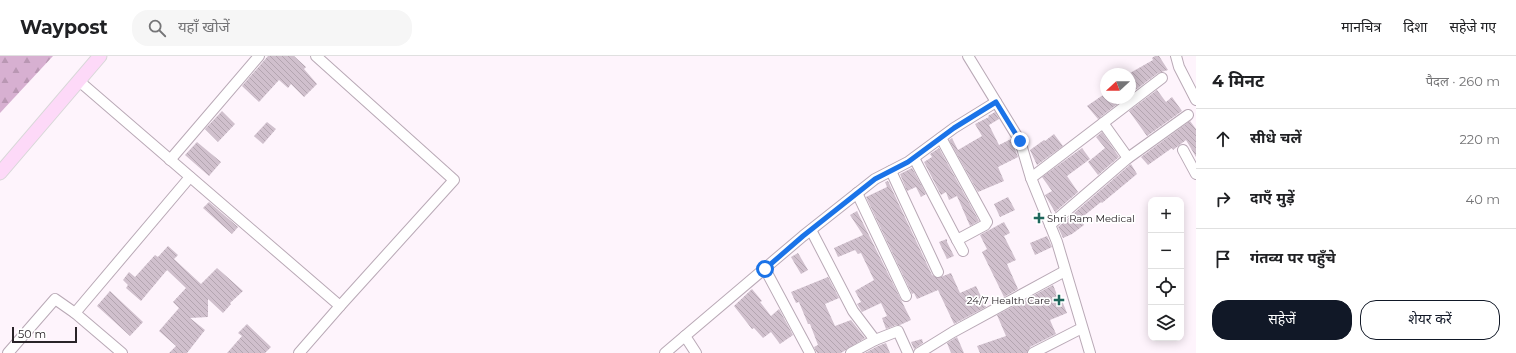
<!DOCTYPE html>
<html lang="hi">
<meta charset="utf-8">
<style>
:root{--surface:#fff;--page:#f6f6f6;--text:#202124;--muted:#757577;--line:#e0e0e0;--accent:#111827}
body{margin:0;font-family:Montserrat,"Noto Sans Devanagari",sans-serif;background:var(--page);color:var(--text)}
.controls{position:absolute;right:12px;bottom:12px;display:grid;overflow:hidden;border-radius:8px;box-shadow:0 2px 10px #0003}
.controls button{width:36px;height:36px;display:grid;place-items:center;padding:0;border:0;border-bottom:1px solid var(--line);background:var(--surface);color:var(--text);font:20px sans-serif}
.compass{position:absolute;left:1100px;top:12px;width:36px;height:36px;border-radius:50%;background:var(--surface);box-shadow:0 2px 10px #0003;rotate:249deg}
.scale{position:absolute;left:12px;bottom:10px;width:65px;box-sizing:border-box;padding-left:4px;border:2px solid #292328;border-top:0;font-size:11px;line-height:14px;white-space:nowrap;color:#292328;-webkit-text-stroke:3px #fff;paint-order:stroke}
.stop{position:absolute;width:12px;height:12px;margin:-9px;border:3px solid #1a73e8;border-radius:50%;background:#fff}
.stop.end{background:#1a73e8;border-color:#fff;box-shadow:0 1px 4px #0008}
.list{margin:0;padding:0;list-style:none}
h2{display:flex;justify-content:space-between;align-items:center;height:52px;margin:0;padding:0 16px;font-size:17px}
h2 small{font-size:13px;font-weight:400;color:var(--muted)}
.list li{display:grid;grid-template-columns:26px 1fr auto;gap:12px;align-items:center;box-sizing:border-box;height:60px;padding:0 16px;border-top:1px solid var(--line)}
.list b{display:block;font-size:15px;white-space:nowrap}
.list em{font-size:13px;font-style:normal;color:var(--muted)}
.actions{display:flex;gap:8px;padding:12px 16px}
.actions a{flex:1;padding:9px 0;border:1px solid var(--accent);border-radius:16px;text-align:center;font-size:14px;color:var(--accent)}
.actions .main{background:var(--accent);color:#fff}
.icon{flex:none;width:22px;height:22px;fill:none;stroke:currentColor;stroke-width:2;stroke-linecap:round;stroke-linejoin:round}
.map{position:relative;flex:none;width:1196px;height:297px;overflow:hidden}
header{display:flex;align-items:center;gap:24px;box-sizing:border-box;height:56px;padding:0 20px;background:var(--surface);border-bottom:1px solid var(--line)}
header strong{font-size:19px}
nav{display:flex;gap:22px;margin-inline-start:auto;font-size:14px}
.search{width:280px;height:36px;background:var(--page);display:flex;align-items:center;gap:10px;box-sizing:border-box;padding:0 14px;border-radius:16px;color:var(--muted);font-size:15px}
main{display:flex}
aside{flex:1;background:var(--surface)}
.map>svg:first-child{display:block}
</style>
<header>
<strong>Waypost</strong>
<div class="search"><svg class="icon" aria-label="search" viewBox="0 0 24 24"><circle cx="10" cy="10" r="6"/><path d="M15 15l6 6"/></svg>यहाँ खोजें</div>
<nav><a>मानचित्र</a><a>दिशा</a><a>सहेजे गए</a></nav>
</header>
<main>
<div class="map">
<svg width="1196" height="297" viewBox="0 0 1196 297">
<defs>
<pattern id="forest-firs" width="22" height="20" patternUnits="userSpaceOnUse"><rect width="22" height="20" fill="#d7b0d1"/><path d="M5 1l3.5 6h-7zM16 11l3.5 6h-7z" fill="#b997b3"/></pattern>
<pattern id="building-back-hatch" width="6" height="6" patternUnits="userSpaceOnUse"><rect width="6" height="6" fill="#d0c0cd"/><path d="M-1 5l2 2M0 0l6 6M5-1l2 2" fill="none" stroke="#b3a5b0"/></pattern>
</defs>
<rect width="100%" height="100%" fill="#fef4fc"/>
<path fill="url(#forest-firs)" d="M 0,0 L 53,0 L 0,57 Z"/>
<g fill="url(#building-back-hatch)">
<path d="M 268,0 L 294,0 L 306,11 L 304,13 L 317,28 L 304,41 L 291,28 L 288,32 L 279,24 L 259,46 L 242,30 Z"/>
<path d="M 1155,0 L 1159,0 L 1168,14 L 1158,17 L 1130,38 L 1130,17 L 1153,4 L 1152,2 Z"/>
<path d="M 1157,34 L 1166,46 L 1172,41 L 1182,55 L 1147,80 L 1129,55 Z"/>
<path d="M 1106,37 L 1106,42 L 1125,42 L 1098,63 L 1087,50 Z"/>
<path d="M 222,55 L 235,68 L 218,86 L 205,73 Z"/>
<path d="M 995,56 L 999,63 L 989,69 L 999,89 L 1011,83 L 1018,101 L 998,111 L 1004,125 L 978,136 L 949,84 L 952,82 L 958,94 L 982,80 L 975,68 L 989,61 L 988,60 Z"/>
<path d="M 1190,65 L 1196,73 L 1196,101 L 1186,84 L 1173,94 L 1172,92 L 1148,109 L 1141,101 Z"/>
<path d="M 267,66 L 276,73 L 263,88 L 254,80 Z"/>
<path d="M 1102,76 L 1119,101 L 1098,119 L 1088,106 L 1105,92 L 1096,81 Z"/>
<path d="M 1054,78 L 1063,90 L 1037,109 L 1030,94 L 1044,84 L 1045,85 Z"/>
<path d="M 197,86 L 221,106 L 209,120 L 185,99 Z"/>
<path d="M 939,92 L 979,165 L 970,170 L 957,140 L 949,144 L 946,136 L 941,139 L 924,106 L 932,101 L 930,98 Z"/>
<path d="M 1082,92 L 1090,103 L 1067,120 L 1078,136 L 1055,156 L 1045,139 L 1052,135 L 1042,121 Z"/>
<path d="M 1131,108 L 1137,118 L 1102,147 L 1101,146 L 1080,163 L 1084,169 L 1072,178 L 1063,182 L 1058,171 Z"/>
<path d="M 912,112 L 926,138 L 921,141 L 916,131 L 907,135 L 900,118 Z"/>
<path d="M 888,125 L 932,219 L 938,222 L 951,217 L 960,237 L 976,230 L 986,251 L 954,268 L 938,234 L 917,243 L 914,237 L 912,238 L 866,141 L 887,131 L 885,126 Z"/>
<path d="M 1008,141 L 1015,154 L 1000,161 L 994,148 Z"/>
<path d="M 209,146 L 238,171 L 232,178 L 203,152 Z"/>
<path d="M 857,155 L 911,264 L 900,269 L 896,269 L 886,273 L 882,262 L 887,260 L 881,247 L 862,256 L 857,248 L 861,246 L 855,235 L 874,224 L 861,197 L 858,198 L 855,194 L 838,201 L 834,192 L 863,179 L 850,159 Z"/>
<path d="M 1004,166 L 1010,177 L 1004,180 L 1016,204 L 1007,208 L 1018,233 L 1004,241 L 982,196 L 987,193 L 980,179 Z"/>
<path d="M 1047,180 L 1052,191 L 1035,199 L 1030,187 Z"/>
<path d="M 947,183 L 947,186 L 954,200 L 947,203 L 939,186 Z"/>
<path d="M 168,190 L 178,199 L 174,203 L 201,228 L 217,212 L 243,235 L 230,247 L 231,248 L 223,257 L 208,243 L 208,261 L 190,262 L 205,274 L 187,297 L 169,297 L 176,290 L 159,275 L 179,252 L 173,246 L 186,232 L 167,214 L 141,245 L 126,232 L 128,229 L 123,224 L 129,216 L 135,221 L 155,199 L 158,201 Z"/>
<path d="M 798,197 L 808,214 L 801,218 L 791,201 Z"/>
<path d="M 828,221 L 839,242 L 825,248 L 835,270 L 851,264 L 865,282 L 841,297 L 817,297 L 814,291 L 818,289 L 810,268 L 808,268 L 799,246 L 796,247 L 791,236 Z"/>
<path d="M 1053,229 L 1058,241 L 1060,240 L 1067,257 L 1050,264 L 1056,278 L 1030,291 L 1027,297 L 980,297 L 977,290 L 1006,280 L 997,259 Z"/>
<path d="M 752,233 L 762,245 L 760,246 L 771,260 L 779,253 L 793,279 L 780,288 L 771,276 L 763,282 L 754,272 L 752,273 L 734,250 Z"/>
<path d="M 110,235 L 143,266 L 130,280 L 97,250 Z"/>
<path d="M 247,268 L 271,291 L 265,297 L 227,297 L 242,280 L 238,277 Z"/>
<path d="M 957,281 L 964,297 L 951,297 L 947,287 Z"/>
<path d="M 922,283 L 923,287 L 914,293 L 911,286 Z"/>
<path d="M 886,287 L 890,297 L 865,297 L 878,290 Z"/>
</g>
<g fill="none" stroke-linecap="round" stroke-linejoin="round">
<g stroke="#b9a9b6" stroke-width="12">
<g id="minor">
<path d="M 316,0 L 454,124 L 340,250"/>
<path d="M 968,0 L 1020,85 L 1031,122 L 1057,186 L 1090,297"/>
<path d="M 1176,0 L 1179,11 L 1196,44"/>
<path d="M 79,25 L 340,250 L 299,297"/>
<path d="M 1103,67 L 1128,102"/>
<path d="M 941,82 L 987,166 L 985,169 L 957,184 L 963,195"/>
<path d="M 1183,94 L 1196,118"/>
<path d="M 914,102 L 957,184"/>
<path d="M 170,104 L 259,0"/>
<path d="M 891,115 L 938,216"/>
<path d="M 1031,122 L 1162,22"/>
<path d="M 857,137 L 906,240"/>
<path d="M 1050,169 L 1128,102 L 1188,59"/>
<path d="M 811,174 L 853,255 L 875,284 L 898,275 L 908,297"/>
<path d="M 765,213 L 810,297"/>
<path d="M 8,297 L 55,243 L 75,257"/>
<path d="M 122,297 L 75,257 L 190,121"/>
<path d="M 665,297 L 685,280"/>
<path d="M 696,297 L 685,280 L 803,180 L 875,123 L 908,106 L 954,72 L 996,46"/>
<path d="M 851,297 L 875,284"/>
<path d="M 919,297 L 953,276 L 1065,215"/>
<path d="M 1033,297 L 1082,272"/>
</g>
</g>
<g stroke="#d8d7d8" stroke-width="15">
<path id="major" d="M 0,117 L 100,0"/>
</g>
<use href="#minor" stroke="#fff" stroke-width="10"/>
<use href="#major" stroke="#fdd9f8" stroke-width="13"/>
</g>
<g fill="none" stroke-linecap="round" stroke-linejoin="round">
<path stroke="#1a73e8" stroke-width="5" d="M 765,213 L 803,180 L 875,123 L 908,106 L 954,72 L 996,46 L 1020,85"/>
</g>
<g fill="#1f675c" stroke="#fff" stroke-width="1.5">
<path d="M1037 156h4v4h4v4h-4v4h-4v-4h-4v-4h4z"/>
<path d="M1057 238h4v4h4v4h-4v4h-4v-4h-4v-4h4z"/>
</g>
<g text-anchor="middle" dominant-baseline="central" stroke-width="3.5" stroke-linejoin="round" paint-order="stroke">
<g font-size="10" fill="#292328" stroke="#fff" text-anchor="start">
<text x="1047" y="162">Shri Ram Medical</text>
<text x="1050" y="244" text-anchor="end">24/7 Health Care</text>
</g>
</g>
</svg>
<div class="controls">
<button>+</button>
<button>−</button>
<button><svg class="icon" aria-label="locate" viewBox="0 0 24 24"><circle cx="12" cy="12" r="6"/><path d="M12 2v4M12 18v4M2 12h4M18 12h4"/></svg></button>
<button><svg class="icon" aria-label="layers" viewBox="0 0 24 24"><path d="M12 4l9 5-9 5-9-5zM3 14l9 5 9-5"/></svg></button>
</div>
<svg class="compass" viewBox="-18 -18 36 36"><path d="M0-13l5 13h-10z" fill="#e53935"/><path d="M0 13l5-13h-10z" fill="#757577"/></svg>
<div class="scale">50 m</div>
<div class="stop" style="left:765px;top:213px"></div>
<div class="stop end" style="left:1020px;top:85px"></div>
</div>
<aside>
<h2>4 मिनट<small>पैदल · 260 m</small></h2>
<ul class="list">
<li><svg class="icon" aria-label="ahead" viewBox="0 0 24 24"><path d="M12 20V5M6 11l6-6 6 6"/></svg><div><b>सीधे चलें</b></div><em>220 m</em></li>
<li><svg class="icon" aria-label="right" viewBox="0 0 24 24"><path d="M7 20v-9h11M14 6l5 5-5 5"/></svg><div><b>दाएँ मुड़ें</b></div><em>40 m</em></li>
<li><svg class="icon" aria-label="arrive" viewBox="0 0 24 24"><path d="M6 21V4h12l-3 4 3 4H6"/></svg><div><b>गंतव्य पर पहुँचे</b></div></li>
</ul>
<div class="actions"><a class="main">सहेजें</a><a>शेयर करें</a></div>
</aside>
</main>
